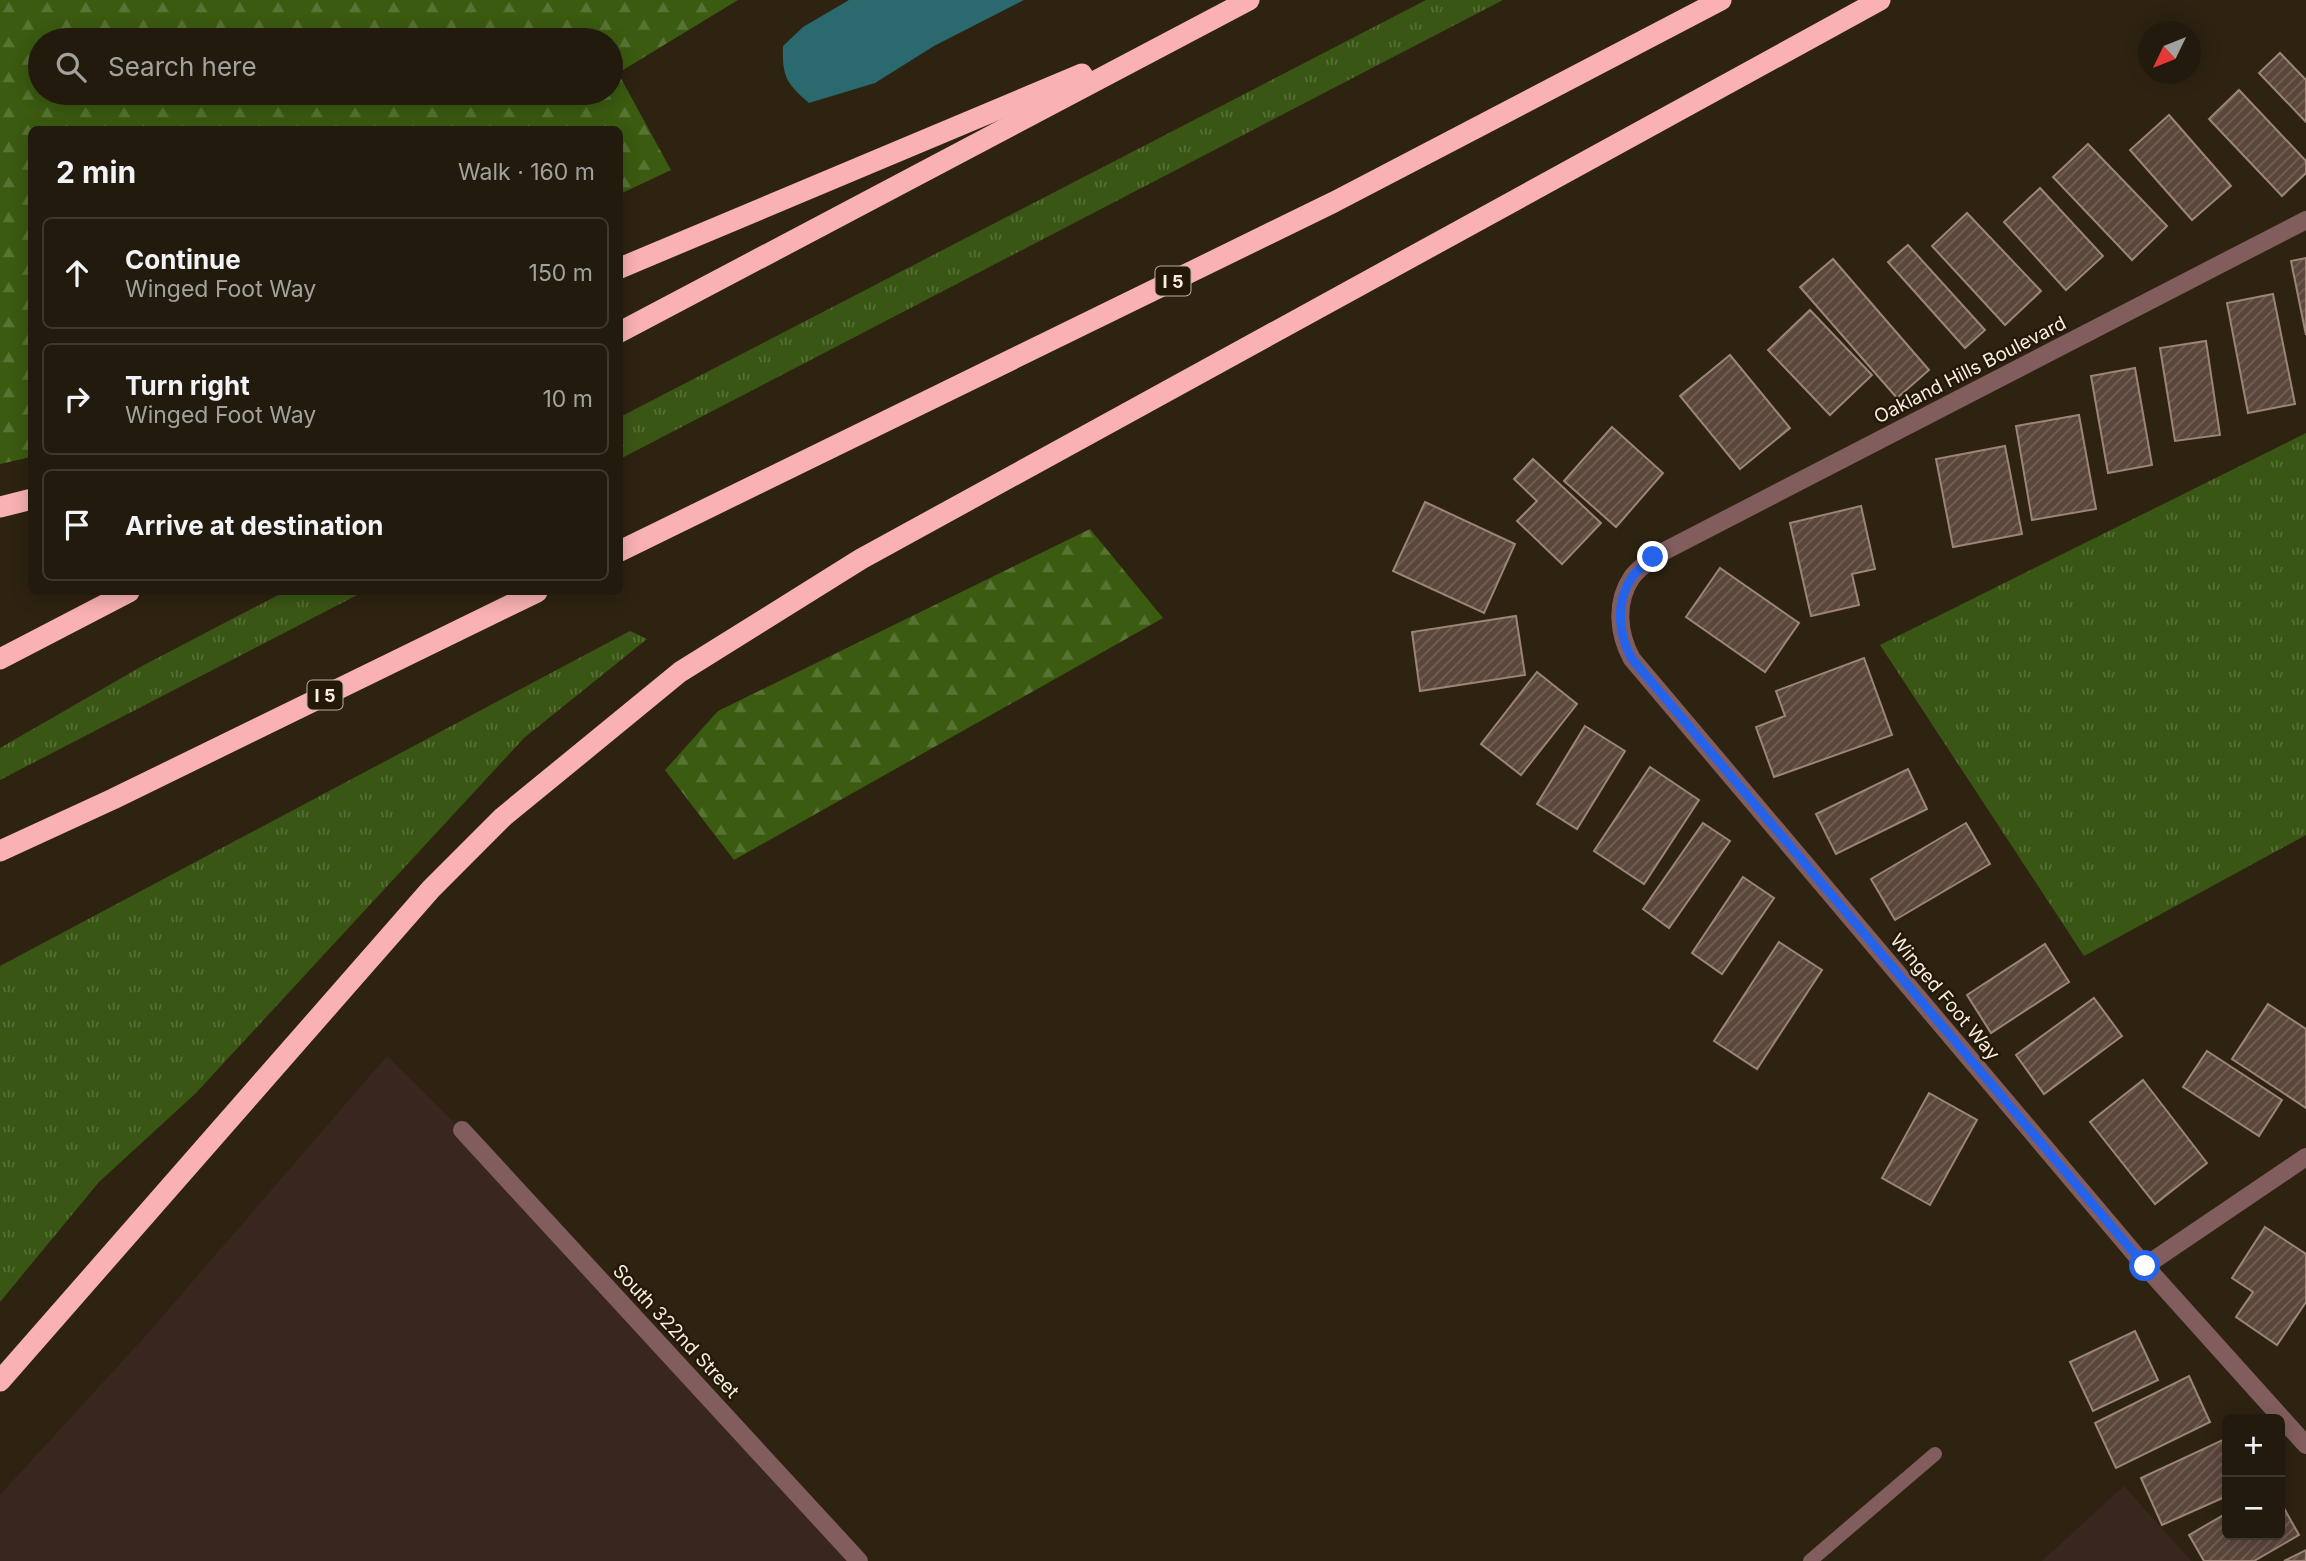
<!DOCTYPE html>
<meta charset="utf-8">
<style>
:root{--surface:#221a0d;--page:#2a2316;--text:#f1f3f6;--muted:#a2a19d;--line:#3f382e}
body{margin:0;font-family:Inter,sans-serif;background:var(--page);color:var(--text)}
.controls{position:absolute;right:21px;bottom:21px;display:grid;overflow:hidden;border-radius:10px;box-shadow:0 4px 18px #0003}
.controls button{width:63px;height:63px;display:grid;place-items:center;padding:0;border:0;border-bottom:2px solid var(--line);background:var(--surface);color:var(--text);font:35px sans-serif}
.compass{position:absolute;left:2138px;top:21px;width:63px;height:63px;border-radius:50%;background:var(--surface);box-shadow:0 4px 18px #0003;rotate:227deg}
.stop{position:absolute;width:21px;height:21px;margin:-16px;border:5px solid #2563eb;border-radius:50%;background:#fff}
.stop.end{background:#2563eb;border-color:#fff;box-shadow:0 2px 7px #0008}
.list{margin:0;padding:0;list-style:none}
h2{display:flex;justify-content:space-between;align-items:center;height:91px;margin:0;padding:0 28px;font-size:30px}
h2 small{font-size:23px;font-weight:400;color:var(--muted)}
.list li{display:grid;grid-template-columns:46px 1fr auto;gap:21px;align-items:center;box-sizing:border-box;height:112px;margin:0 14px 14px;padding:0 14px;border:2px solid var(--line);border-radius:10px}
.list b{display:block;font-size:26px;white-space:nowrap}
.list p{margin:0;font-size:23px;white-space:nowrap;color:var(--muted)}
.list em{font-size:23px;font-style:normal;color:var(--muted)}
.icon{flex:none;width:38px;height:38px;fill:none;stroke:currentColor;stroke-width:2;stroke-linecap:round;stroke-linejoin:round}
.map{position:relative;flex:none;width:2306px;height:1561px;overflow:hidden}
.search{position:absolute;background:var(--surface);box-shadow:0 4px 18px #0003;left:28px;top:28px;width:595px;height:77px;display:flex;align-items:center;gap:18px;box-sizing:border-box;padding:0 24px;border-radius:38px;color:var(--muted);font-size:26px}
.panel{position:absolute;background:var(--surface);box-shadow:0 4px 18px #0003;left:28px;top:126px;width:595px;height:469px;border-radius:10px}
.map>svg:first-child{display:block}
</style>
<div class="map">
<svg width="2306" height="1561" viewBox="0 0 2306 1561">
<defs>
<pattern id="grass-tufts" width="24" height="20" patternUnits="userSpaceOnUse" patternTransform="scale(1.75)"><rect width="24" height="20" fill="#3a5614"/><path d="M3 7l-1-3M5 7V3M7 7l1-3M15 17l-1-3M17 17v-4M19 17l1-3" fill="none" stroke="#576f36"/></pattern>
<pattern id="forest-firs" width="22" height="20" patternUnits="userSpaceOnUse" patternTransform="scale(1.75)"><rect width="22" height="20" fill="#3b5b10"/><path d="M5 1l3.5 6h-7zM16 11l3.5 6h-7z" fill="#587333"/></pattern>
<pattern id="building-hatch" width="6" height="6" patternUnits="userSpaceOnUse" patternTransform="scale(1.75)"><rect width="6" height="6" fill="#5b463b"/><path d="M-1 1l2-2M0 6l6-6M5 7l2-2" fill="none" stroke="#736157"/></pattern>
</defs>
<rect width="100%" height="100%" fill="#2e2311"/>
<g fill="#39271f">
<path d="M 387,1056 L 462,1130 L 859,1561 L 0,1561 L 0,1495 L 150,1331 Z"/>
<path d="M 2124,1486 L 2191,1561 L 2042,1561 Z"/>
</g>
<g fill="url(#grass-tufts)">
<path d="M 1426,0 L 1503,0 L 620,459 L 620,417 Z"/>
<path d="M 2306,433 L 2306,835 L 2084,956 L 1880,645 Z"/>
<path d="M 284,592 L 363,592 L 0,780 L 0,748 L 144,665 Z"/>
<path d="M 630,631 L 647,639 L 524,738 L 196,1093 L 99,1182 L 0,1302 L 0,966 Z"/>
</g>
<g fill="url(#forest-firs)" fill-rule="evenodd">
<path d="M 0,0 L 738,0 L 618,73 L 671,170 L 620,194 L 620,130 L 32,130 L 31,457 L 0,464 ZM 40,40 L 611,40 L 611,93 L 40,93 Z"/>
<path d="M 1090,529 L 1163,618 L 734,860 L 665,770 L 718,711 Z"/>
</g>
<path fill="#2a696d" d="M 849,0 L 1024,0 L 934,46 L 875,83 L 809,103 C 786,83 782,76 783,46 L 803,27 Z"/>
<g fill="url(#building-hatch)" stroke="#9c8578" stroke-width="2">
<path d="M 2280,53 L 2306,80 L 2306,122 L 2259,73 Z"/>
<path d="M 2239,90 L 2306,161 L 2306,173 L 2282,196 L 2209,119 Z"/>
<path d="M 2169,115 L 2231,186 L 2192,220 L 2130,150 Z"/>
<path d="M 2088,144 L 2167,226 L 2132,260 L 2053,177 Z"/>
<path d="M 2040,188 L 2103,256 L 2066,290 L 2004,222 Z"/>
<path d="M 1967,213 L 2041,291 L 2005,325 L 1932,246 Z"/>
<path d="M 1908,245 L 1985,330 L 1965,348 L 1888,262 Z"/>
<path d="M 2306,258 L 2306,335 L 2291,261 Z"/>
<path d="M 1833,259 L 1929,370 L 1897,398 L 1800,287 Z"/>
<path d="M 2273,294 L 2295,404 L 2248,413 L 2227,303 Z"/>
<path d="M 1810,310 L 1872,375 L 1830,415 L 1768,350 Z"/>
<path d="M 2206,341 L 2220,435 L 2175,441 L 2160,348 Z"/>
<path d="M 1730,355 L 1790,428 L 1740,469 L 1680,396 Z"/>
<path d="M 2135,368 L 2152,465 L 2108,473 L 2091,376 Z"/>
<path d="M 2079,415 L 2096,509 L 2032,520 L 2016,426 Z"/>
<path d="M 1612,427 L 1663,473 L 1616,527 L 1564,481 Z"/>
<path d="M 2005,446 L 2022,534 L 1953,547 L 1936,459 Z"/>
<path d="M 1533,459 L 1601,523 L 1562,564 L 1517,521 L 1537,501 L 1514,479 Z"/>
<path d="M 1425,502 L 1515,544 L 1484,613 L 1393,571 Z"/>
<path d="M 1861,506 L 1875,569 L 1852,574 L 1859,605 L 1811,616 L 1790,523 Z"/>
<path d="M 1720,568 L 1799,623 L 1765,672 L 1686,617 Z"/>
<path d="M 1516,616 L 1525,675 L 1420,691 L 1412,632 Z"/>
<path d="M 1864,658 L 1892,735 L 1774,777 L 1756,727 L 1785,716 L 1776,691 Z"/>
<path d="M 1537,672 L 1577,704 L 1521,775 L 1481,744 Z"/>
<path d="M 1585,726 L 1625,751 L 1577,829 L 1537,804 Z"/>
<path d="M 1650,767 L 1699,800 L 1644,884 L 1594,851 Z"/>
<path d="M 1908,769 L 1927,809 L 1836,854 L 1816,814 Z"/>
<path d="M 1703,823 L 1730,841 L 1669,928 L 1643,909 Z"/>
<path d="M 1966,823 L 1990,864 L 1895,920 L 1871,879 Z"/>
<path d="M 1743,877 L 1774,898 L 1722,974 L 1692,953 Z"/>
<path d="M 1779,942 L 1822,970 L 1757,1069 L 1714,1041 Z"/>
<path d="M 2045,944 L 2069,982 L 1991,1033 L 1967,995 Z"/>
<path d="M 2094,998 L 2122,1036 L 2044,1094 L 2016,1055 Z"/>
<path d="M 2268,1004 L 2306,1029 L 2306,1108 L 2232,1059 Z"/>
<path d="M 2207,1051 L 2282,1100 L 2259,1136 L 2183,1087 Z"/>
<path d="M 2143,1080 L 2207,1163 L 2155,1204 L 2090,1122 Z"/>
<path d="M 1929,1093 L 1977,1120 L 1930,1205 L 1882,1178 Z"/>
<path d="M 2265,1227 L 2306,1254 L 2306,1302 L 2277,1345 L 2236,1317 L 2253,1292 L 2232,1278 Z"/>
<path d="M 2135,1331 L 2158,1380 L 2093,1411 L 2070,1362 Z"/>
<path d="M 2189,1376 L 2210,1422 L 2116,1468 L 2095,1423 Z"/>
<path d="M 2227,1438 L 2227,1496 L 2162,1525 L 2141,1478 Z"/>
<path d="M 2280,1501 L 2299,1535 L 2254,1561 L 2204,1561 L 2189,1535 L 2227,1513 L 2227,1535 L 2280,1535 Z"/>
<path d="M 2306,1550 L 2306,1561 L 2284,1561 Z"/>
</g>
<g fill="none" stroke-linecap="round" stroke-linejoin="round">
<path stroke="#825d5e" stroke-width="14" d="M 1810,1561 L 1935,1454"/>
<g stroke="#825d5e" stroke-width="18">
<path d="M 2306,220 L 1653,557 C 1647,563 1637,570 1632,577 C 1615,602 1618,634 1632,659 L 2145,1266 L 2306,1445"/>
<path d="M 462,1130 L 859,1561"/>
<path d="M 2145,1266 L 2306,1157"/>
</g>
<g stroke="#f9b1b3" stroke-width="21">
<path d="M 620,268 L 1082,74"/>
<path d="M 620,332 L 1249,0"/>
<path d="M 0,507 L 32,499"/>
<path d="M 620,551 L 1334,202 L 1721,0"/>
<path d="M 0,659 L 129,592"/>
<path d="M 0,851 L 113,799 L 537,592"/>
<path d="M 0,1381 L 431,889 L 503,817 L 680,672 L 861,559 L 1880,0"/>
</g>
</g>
<g fill="none" stroke-linecap="round" stroke-linejoin="round">
<path stroke="#2563eb" stroke-width="9" d="M 1653,557 C 1647,563 1637,570 1632,577 C 1615,602 1618,634 1632,659 L 2145,1266"/>
</g>
<g text-anchor="middle" dominant-baseline="central" stroke-width="5" stroke-linejoin="round" paint-order="stroke">
<g fill="#241908" stroke="#b7aea1" stroke-width="2">
<rect x="1155.5" y="266.5" width="35" height="29" rx="5"/>
<rect x="307.5" y="680.5" width="35" height="29" rx="5"/>
</g>
<g font-size="18" font-weight="bold" fill="#f6eee3">
<text x="1173" y="281">I 5</text>
<text x="325" y="695">I 5</text>
</g>
<g font-size="19" fill="#f6eee3" stroke="#241908">
<text transform="translate(1970 370) rotate(-27)">Oakland Hills Boulevard</text>
<text transform="translate(1945 997) rotate(50)">Winged Foot Way</text>
<text transform="translate(676 1331) rotate(47)">South 322nd Street</text>
</g>
</g>
</svg>
<div class="controls">
<button>+</button>
<button>−</button>
</div>
<svg class="compass" viewBox="-18 -18 36 36"><path d="M0-13l5 13h-10z" fill="#e53935"/><path d="M0 13l5-13h-10z" fill="#a2a19d"/></svg>
<div class="stop" style="left:2145px;top:1266px"></div>
<div class="stop end" style="left:1653px;top:557px"></div>
<div class="search"><svg class="icon" aria-label="search" viewBox="0 0 24 24"><circle cx="10" cy="10" r="6"/><path d="M15 15l6 6"/></svg>Search here</div>
<section class="panel">
<h2>2 min<small>Walk · 160 m</small></h2>
<ul class="list">
<li><svg class="icon" aria-label="ahead" viewBox="0 0 24 24"><path d="M12 20V5M6 11l6-6 6 6"/></svg><div><b>Continue</b><p>Winged Foot Way</p></div><em>150 m</em></li>
<li><svg class="icon" aria-label="right" viewBox="0 0 24 24"><path d="M7 20v-9h11M14 6l5 5-5 5"/></svg><div><b>Turn right</b><p>Winged Foot Way</p></div><em>10 m</em></li>
<li><svg class="icon" aria-label="arrive" viewBox="0 0 24 24"><path d="M6 21V4h12l-3 4 3 4H6"/></svg><div><b>Arrive at destination</b></div></li>
</ul>
</section>
</div>
